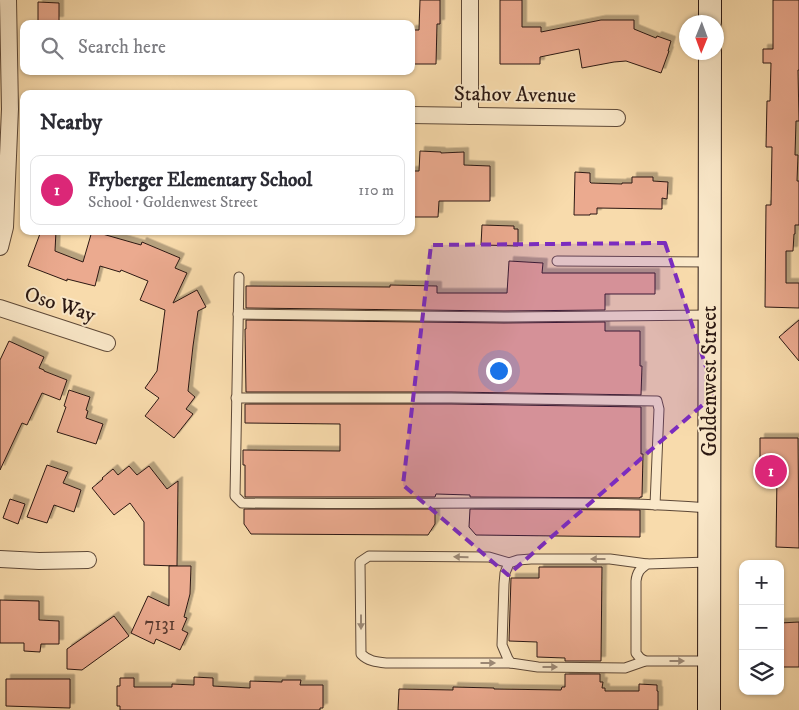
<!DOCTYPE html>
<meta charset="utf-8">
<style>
:root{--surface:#fff;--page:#f7f7f7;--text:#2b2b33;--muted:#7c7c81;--line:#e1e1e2;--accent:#db2777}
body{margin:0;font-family:"IM FELL DW Pica",serif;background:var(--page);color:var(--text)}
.controls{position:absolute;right:15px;bottom:15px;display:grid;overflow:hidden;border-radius:10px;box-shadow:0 1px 4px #0004}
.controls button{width:45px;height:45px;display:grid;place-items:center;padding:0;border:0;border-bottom:1px solid var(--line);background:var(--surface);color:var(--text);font:25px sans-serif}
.compass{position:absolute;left:679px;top:15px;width:45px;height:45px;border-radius:50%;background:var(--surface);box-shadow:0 1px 4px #0004;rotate:181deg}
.you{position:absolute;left:498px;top:370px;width:18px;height:18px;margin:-12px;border:4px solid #fff;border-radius:50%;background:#1a73e8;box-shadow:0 0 0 8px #1a73e833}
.badge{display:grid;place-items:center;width:32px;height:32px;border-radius:50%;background:var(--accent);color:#fff;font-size:16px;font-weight:700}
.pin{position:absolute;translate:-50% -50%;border:2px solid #fff;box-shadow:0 1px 5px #0006}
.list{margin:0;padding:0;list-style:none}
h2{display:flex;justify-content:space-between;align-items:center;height:65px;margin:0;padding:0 20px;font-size:21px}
h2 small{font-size:16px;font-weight:400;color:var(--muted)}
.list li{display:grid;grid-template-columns:32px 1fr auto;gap:15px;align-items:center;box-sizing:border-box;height:70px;margin:0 10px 10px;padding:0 10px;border:1px solid var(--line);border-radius:10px}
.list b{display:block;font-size:19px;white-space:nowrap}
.list p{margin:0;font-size:16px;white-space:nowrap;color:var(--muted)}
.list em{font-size:16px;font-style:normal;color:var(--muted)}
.icon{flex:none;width:28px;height:28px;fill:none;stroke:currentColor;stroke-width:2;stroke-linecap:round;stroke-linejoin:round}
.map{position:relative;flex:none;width:799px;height:710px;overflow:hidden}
.search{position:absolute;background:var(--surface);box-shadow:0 1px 4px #0004;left:20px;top:20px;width:395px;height:55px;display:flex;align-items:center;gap:12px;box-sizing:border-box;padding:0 18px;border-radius:10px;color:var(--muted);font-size:19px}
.panel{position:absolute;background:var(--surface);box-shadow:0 1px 4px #0004;left:20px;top:90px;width:395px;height:145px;border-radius:10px}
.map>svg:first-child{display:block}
</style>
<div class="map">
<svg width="799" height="710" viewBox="0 0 799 710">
<defs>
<filter id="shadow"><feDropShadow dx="4.5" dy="-4.5" stdDeviation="0" flood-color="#0004"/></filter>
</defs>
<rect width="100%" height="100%" fill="#f8dbac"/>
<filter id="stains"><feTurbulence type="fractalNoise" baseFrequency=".004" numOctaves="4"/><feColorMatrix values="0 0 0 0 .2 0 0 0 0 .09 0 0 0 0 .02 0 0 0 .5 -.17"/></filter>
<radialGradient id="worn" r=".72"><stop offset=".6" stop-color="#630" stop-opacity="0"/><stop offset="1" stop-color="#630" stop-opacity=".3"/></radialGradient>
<g fill="#ebaa8f" stroke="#2b1812" filter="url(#shadow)">
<path d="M 420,0 L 440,0 L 440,24 L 437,24 L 436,64 L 411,64 L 411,30 L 419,30 Z"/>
<path d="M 500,0 L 522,0 L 522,27 L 541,27 L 541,32 L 601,20 L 634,20 L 634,29 L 656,38 L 657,36 L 671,41 L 668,51 L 669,51 L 661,73 L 626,61 L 614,62 L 582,68 L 579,49 L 540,57 L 540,64 L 500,64 Z"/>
<path d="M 773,0 L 799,0 L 799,70 L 798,70 L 799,121 L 796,121 L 795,155 L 798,155 L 797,181 L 799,181 L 799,225 L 795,225 L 795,234 L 794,234 L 793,251 L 786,251 L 786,283 L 799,283 L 799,308 L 765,307 L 766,205 L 771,205 L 772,147 L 766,147 L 767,101 L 770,101 L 771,63 L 763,63 L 763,49 L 773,49 Z"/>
<path d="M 38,2 L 59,3 L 59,21 L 38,21 Z"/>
<path d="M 420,151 L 441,152 L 441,153 L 464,152 L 464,165 L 490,166 L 490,201 L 439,201 L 438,217 L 411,217 L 411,171 L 419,171 Z"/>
<path d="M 575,172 L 590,173 L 590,182 L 591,183 L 622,184 L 622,183 L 632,183 L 632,177 L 653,177 L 653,181 L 668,182 L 667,199 L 662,198 L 662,209 L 597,208 L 597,214 L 590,214 L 590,215 L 574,215 Z"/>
<path d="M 482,225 L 514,226 L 514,229 L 518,229 L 518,246 L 481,245 Z"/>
<path d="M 41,231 L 56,231 L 55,251 L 83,262 L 92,231 L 141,245 L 142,242 L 180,258 L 175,268 L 187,273 L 173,303 L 197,290 L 206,307 L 198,311 L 193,346 L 188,391 L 195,397 L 186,409 L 193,414 L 174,438 L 145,416 L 159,398 L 145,388 L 157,371 L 165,310 L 140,300 L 148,281 L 121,270 L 120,272 L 100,266 L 95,286 L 67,279 L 67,281 L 28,266 Z"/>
<path d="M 509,261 L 543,263 L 542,273 L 655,273 L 655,294 L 605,294 L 605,310 L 504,311 L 246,308 L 246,286 L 390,287 L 390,285 L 437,286 L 437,293 L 507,293 Z"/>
<path d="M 246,320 L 504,323 L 605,322 L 605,331 L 640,331 L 640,366 L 642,366 L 641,395 L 451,392 L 246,392 L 245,329 L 246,329 Z"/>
<path d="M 799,320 L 799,361 L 779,337 Z"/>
<path d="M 9,341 L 44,357 L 39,368 L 44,370 L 44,371 L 67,380 L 60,400 L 42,393 L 27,425 L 22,423 L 0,470 L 0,360 Z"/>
<path d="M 69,390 L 90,397 L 86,410 L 88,411 L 86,418 L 103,424 L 96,444 L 57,432 L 66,407 L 64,406 Z"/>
<path d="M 245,404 L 451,404 L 641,407 L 641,454 L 643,454 L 642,497 L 640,497 L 640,498 L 470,497 L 470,495 L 436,494 L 435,497 L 245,497 L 245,465 L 243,465 L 243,450 L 340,451 L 340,424 L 245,423 Z"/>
<path d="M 760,438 L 798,438 L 799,548 L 776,547 L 777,475 L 760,475 Z"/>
<path d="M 47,465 L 68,472 L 63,483 L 81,490 L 74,512 L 54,505 L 47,523 L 27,517 Z"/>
<path d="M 129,466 L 137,475 L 149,466 L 167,489 L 178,481 L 177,566 L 144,565 L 144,522 L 130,503 L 114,515 L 92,488 L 103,479 L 102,478 L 113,469 L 118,475 Z"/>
<path d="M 10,499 L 25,504 L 18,524 L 3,518 Z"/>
<path d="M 244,509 L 435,509 L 435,524 L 428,535 L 251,534 L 244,524 Z"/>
<path d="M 470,509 L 640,510 L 640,537 L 476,535 L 469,527 Z"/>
<path d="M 169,566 L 191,566 L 190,594 L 184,617 L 187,618 L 182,630 L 188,633 L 180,650 L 156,639 L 154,644 L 131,633 L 148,596 L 169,606 Z"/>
<path d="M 539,567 L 602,567 L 601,661 L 565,661 L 565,658 L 537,657 L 537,642 L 509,641 L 511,578 L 539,578 Z"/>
<path d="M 0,600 L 39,601 L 39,620 L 59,621 L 59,644 L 41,644 L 40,652 L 24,651 L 24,643 L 0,643 Z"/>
<path d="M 114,616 L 129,636 L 82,670 L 67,669 L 67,649 Z"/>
<path d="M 799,622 L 799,667 L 780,667 L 780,623 Z"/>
<path d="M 565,674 L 600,674 L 600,682 L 603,682 L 602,688 L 605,688 L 605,691 L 639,691 L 639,684 L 657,685 L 657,691 L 658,691 L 658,710 L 398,710 L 399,689 L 453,690 L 453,687 L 494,688 L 494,689 L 561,690 L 562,687 L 565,687 Z"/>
<path d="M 194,677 L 213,678 L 213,686 L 250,688 L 250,681 L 282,682 L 282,680 L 301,680 L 300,685 L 323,685 L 323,708 L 320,708 L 320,710 L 120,710 L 120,706 L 117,706 L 117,686 L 120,686 L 120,678 L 134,678 L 134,687 L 172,687 L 172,684 L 194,685 Z"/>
<path d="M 6,679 L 70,679 L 70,708 L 6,706 Z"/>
</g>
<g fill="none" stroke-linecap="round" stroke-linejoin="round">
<g stroke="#5e4938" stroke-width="11">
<g id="service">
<path d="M 557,261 L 710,262"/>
<path d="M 239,277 L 235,496 L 242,503 C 327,504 412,503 497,503 C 568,503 639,502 709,508"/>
<path d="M 238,314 L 504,317 L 710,315"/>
<path d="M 236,398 L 451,398 L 657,401 L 659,409 L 655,505"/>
<path d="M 509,563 L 489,557 L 369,556 L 360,562 L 361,654 C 368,661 376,662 386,663 L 511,663"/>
<path d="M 647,564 L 610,559 L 531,559 L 518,560 L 509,563 L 505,573 L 504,584 L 502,645 L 508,659 L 511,663 L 538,667 L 625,668 L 645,661 L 709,661"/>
<path d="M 645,661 L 640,658 L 636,653 L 636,581 C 637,572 640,569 647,564 L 708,562"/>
</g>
</g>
<g stroke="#5e4938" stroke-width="18">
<g id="minor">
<path d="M 411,115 L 617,118"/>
<path d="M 470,116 L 470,0"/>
<path d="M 0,247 L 5,227 L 10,109 L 8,0"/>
<path d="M 0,308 L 107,343"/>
<path d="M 0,559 L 39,561 L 88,560"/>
</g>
</g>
<g stroke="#2b1812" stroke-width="24">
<g id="secondary">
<path d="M 710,0 L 710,22"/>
<path d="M 709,710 L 710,52"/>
</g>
</g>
<use href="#service" stroke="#fae8c9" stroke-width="9"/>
<use href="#minor" stroke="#fae8c9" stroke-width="16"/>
<use href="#secondary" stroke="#fae8c9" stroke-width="22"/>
</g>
<defs><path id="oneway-solid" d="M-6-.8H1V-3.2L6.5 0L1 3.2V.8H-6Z" transform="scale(1.25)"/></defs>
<g fill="#9d8a77">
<use href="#oneway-solid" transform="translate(461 557) rotate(-179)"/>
<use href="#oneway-solid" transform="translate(598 559) rotate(180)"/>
<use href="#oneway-solid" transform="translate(361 622) rotate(90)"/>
<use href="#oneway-solid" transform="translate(677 661)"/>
<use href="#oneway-solid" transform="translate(488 663)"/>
<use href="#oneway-solid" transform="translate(550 667)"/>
</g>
<path fill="#7b2cbf" fill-opacity="0.2" stroke="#7b2cbf" stroke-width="4" stroke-dasharray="10 6" stroke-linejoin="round" d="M 665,243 L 715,394 L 508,575 L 403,485 L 431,245 Z"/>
<g text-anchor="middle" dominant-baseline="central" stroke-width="4" stroke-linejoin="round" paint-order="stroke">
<g font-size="19" fill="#5b3c31">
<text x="160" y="624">7131</text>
</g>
<g font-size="21" fill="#2b1812" stroke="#fae8c9">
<text transform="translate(515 95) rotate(1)">Stahov Avenue</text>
<text transform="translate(60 305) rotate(18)">Oso Way</text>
<text transform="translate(710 381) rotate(-90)">Goldenwest Street</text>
</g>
</g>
<rect width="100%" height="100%" filter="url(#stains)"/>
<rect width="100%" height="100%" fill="url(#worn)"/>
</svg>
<div class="controls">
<button>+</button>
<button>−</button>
<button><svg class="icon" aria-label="layers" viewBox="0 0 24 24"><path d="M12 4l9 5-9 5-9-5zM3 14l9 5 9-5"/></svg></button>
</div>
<svg class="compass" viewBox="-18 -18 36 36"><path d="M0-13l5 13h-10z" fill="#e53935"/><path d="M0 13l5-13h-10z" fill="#7c7c81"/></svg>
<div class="you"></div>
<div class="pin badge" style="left:771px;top:471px">1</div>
<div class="search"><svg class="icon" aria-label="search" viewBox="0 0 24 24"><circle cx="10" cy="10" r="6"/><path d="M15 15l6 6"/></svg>Search here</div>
<section class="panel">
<h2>Nearby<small></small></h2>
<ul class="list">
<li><span class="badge">1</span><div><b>Fryberger Elementary School</b><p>School · Goldenwest Street</p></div><em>110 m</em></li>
</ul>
</section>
</div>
